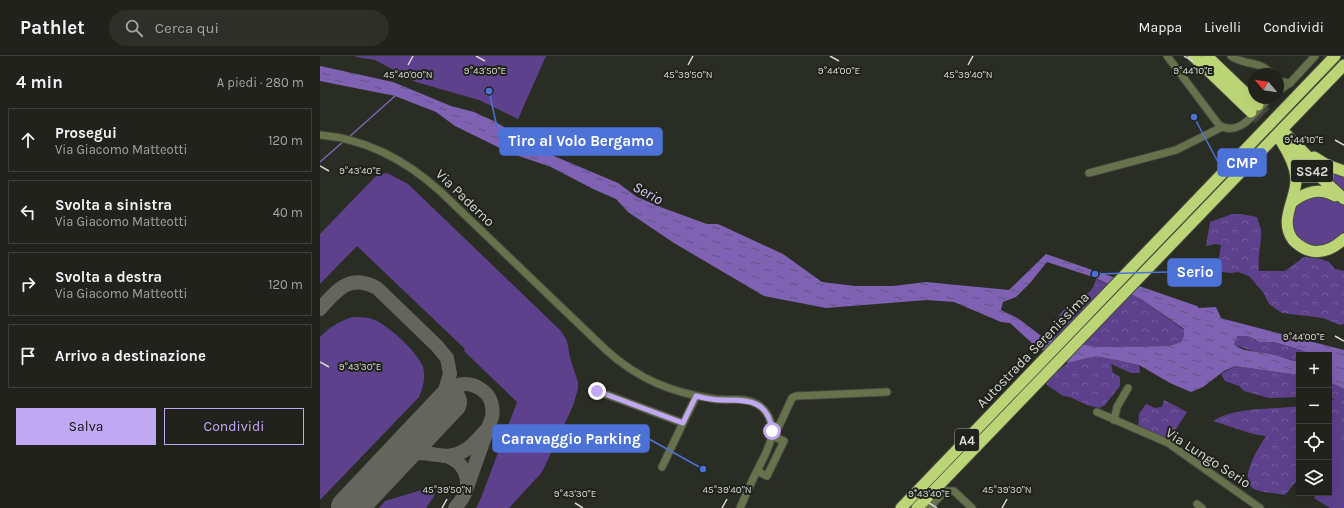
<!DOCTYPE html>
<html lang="it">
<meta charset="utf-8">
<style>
:root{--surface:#20221b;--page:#2d2f28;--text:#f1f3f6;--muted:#a2a4a3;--line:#3d3f3a;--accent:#c1a8f3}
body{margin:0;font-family:Karla,sans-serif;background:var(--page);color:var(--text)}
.controls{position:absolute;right:12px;bottom:12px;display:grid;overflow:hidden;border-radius:0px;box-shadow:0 4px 16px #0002}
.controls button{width:36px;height:36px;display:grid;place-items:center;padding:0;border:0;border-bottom:1px solid var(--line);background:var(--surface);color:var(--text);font:20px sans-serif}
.compass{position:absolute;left:928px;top:12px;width:36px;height:36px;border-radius:50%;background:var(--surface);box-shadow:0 4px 16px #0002;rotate:299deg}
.stop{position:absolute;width:12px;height:12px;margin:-9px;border:3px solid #c1a8f3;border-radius:50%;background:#fff}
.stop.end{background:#c1a8f3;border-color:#fff;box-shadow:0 1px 4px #0008}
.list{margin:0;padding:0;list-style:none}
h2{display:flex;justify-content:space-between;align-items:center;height:52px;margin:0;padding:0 16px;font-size:17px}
h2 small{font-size:13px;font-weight:400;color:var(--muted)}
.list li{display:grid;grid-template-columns:26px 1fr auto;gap:12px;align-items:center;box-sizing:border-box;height:64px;margin:0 8px 8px;padding:0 8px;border:1px solid var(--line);border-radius:0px}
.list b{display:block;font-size:15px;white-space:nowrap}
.list p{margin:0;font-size:13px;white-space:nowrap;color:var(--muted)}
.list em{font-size:13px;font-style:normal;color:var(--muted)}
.actions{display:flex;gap:8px;padding:12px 16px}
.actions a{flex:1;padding:9px 0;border:1px solid var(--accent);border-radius:0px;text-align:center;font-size:14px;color:var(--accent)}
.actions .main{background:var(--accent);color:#111}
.icon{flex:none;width:22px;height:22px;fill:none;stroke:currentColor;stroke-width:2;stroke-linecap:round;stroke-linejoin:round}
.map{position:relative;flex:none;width:1024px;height:452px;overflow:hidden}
header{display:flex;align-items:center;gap:24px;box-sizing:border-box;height:56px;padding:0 20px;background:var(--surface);border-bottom:1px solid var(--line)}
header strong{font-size:19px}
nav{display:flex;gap:22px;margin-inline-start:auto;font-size:14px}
.search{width:280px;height:36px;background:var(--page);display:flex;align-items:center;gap:10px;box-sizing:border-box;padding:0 14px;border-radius:22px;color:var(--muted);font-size:15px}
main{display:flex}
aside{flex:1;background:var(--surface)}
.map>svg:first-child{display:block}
</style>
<header>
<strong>Pathlet</strong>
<div class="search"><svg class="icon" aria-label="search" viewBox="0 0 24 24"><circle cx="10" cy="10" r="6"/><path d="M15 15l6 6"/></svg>Cerca qui</div>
<nav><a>Mappa</a><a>Livelli</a><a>Condividi</a></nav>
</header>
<main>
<aside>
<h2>4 min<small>A piedi · 280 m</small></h2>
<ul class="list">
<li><svg class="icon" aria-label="ahead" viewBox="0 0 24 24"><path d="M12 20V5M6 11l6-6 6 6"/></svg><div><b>Prosegui</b><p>Via Giacomo Matteotti</p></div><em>120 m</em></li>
<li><svg class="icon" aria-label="left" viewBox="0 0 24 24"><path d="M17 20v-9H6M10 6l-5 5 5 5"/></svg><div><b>Svolta a sinistra</b><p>Via Giacomo Matteotti</p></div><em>40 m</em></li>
<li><svg class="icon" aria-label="right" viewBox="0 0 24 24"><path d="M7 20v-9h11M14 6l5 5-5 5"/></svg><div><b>Svolta a destra</b><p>Via Giacomo Matteotti</p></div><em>120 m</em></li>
<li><svg class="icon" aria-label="arrive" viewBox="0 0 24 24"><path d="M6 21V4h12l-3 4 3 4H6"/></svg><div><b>Arrivo a destinazione</b></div></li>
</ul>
<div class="actions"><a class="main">Salva</a><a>Condividi</a></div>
</aside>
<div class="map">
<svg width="1024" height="452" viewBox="0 0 1024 452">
<defs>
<pattern id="forest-crowns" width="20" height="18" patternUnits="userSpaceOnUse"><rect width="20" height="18" fill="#5e418d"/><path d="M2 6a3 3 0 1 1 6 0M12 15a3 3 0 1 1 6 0" fill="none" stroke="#745c9c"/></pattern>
<pattern id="water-ripples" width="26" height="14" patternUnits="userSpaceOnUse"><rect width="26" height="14" fill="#7f62b3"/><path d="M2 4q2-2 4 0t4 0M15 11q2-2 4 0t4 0" fill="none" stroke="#63537f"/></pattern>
</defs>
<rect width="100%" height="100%" fill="#2a2d24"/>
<g fill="#5e418d">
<path d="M 36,0 L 226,0 L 198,63 L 159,44 L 96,26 L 55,4 L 36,1 Z"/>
<path d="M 999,110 L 1024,118 L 1024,135 Z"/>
<path d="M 67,117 L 88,128 L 241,275 L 247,285 L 250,302 L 258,326 L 258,333 L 253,350 L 222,416 L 189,452 L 156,452 L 161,442 L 197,346 L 144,295 L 145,293 L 37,190 L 0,228 L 0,178 L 55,121 L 63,118 Z"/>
<path d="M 991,138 L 1019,145 L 1024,150 L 1024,176 L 1015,186 L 997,193 L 977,183 L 970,168 L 976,148 Z"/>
<path d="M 33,261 C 38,261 44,261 49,262 C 64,265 98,296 103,311 C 106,321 103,331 99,341 L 0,444 L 0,281 C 10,271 19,265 33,261 Z"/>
<path d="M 1010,358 L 1019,362 L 1017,390 L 1024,394 L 1024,452 L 1010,452 L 994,442 L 997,437 L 1009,437 L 1009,359 Z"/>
<path d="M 112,431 L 115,433 L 114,440 L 106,452 L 59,452 L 65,445 Z"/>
</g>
<g fill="url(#forest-crowns)">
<path d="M 912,158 L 921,158 L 937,161 C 938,165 940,169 941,174 C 942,188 937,200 939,215 L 965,215 L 984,201 L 1001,203 L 1009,206 L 1015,213 L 1024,215 L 1024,268 L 1020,269 L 1003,262 L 962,257 L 949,248 L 943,236 L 929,220 L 918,216 L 911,217 L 902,216 L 898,208 L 901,189 L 896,188 L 886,190 L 890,166 Z"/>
<path d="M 776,223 L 821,243 L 864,274 L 864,279 L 861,286 L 849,290 L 779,291 L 729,283 C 731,274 735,265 741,257 C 753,244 772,242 776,223 Z"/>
<path d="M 917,280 L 928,280 L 935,284 L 954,286 L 981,294 L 992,299 L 979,299 L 979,306 L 948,297 L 935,296 L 915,289 L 914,287 Z"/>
<path d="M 776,300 L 819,309 L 820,317 L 811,317 L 791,308 L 793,317 L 800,321 L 800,330 L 784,350 L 779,352 L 767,349 L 750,341 L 743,340 L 727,329 L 726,324 L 748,307 Z"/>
<path d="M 915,310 L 979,319 L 979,341 L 949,342 L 924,335 L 919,330 L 905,325 L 901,318 Z"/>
<path d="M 1009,326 L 1024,333 L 1024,394 L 1016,390 L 1019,362 L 1010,358 L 1009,359 L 1009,345 L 1014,344 L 1009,339 Z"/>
<path d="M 844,344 L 867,356 L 849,384 L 818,372 L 819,358 L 826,348 L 835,352 L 842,351 Z"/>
<path d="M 979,350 L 979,422 L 965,439 C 956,437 943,437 934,433 C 917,423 940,390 946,380 L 933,378 L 893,365 C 917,350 952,354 979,350 Z"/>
</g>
<path fill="url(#water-ripples)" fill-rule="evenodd" d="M 0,10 L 73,26 L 131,50 L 154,56 L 176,66 L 222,95 L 298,127 L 317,141 L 343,152 L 387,168 L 398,168 L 463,198 L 502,226 L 535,230 L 573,230 L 606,226 L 689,234 L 726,198 L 877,250 L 879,252 L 896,251 L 901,262 L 904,263 L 1024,294 L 1024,333 L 1009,326 L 1009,299 L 992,299 L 981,294 L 954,286 L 940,286 L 928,280 L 917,280 L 914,288 C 923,297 939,295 951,298 C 960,300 969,304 979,306 L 979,319 L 915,310 L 904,315 L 883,331 L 871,336 L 850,327 L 819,309 L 776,300 L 748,307 L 715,290 L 690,267 L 681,266 L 634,246 L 607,244 L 506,252 L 444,240 L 354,187 L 308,156 L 296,143 L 273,133 L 231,111 L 190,97 L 135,70 L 116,56 L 75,40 L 0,25 ZM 727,206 L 773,221 L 821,243 L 864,273 L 864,279 L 861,286 L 849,290 L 779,291 L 724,282 L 699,263 L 681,254 L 683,246 L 696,241 L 710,227 Z"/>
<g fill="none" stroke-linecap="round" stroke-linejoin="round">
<g stroke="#7f62b3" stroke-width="1.5">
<path d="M 29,81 L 75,40"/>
<path d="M 0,106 L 24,85"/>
</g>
<g stroke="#64665e" stroke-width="14">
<path d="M 0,253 C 17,234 30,217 57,232 L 117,290 L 127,302 L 130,318 L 123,340"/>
<path d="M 82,392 C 93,380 106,369 116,356 C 120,351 121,344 124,339 C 133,326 150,325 162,334 C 171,340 174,351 172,361 L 145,437"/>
<path d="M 124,400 C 144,400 154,388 166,374"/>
<path d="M 75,405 C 79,402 83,399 88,398 C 95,396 103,397 110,398 C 116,399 123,399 129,401 C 143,406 151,423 145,437 C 143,443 139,447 135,452"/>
</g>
<path stroke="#64665e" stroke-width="36" d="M 29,452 L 129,346"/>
<path stroke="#44473e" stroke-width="7" stroke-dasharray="7 3.5" stroke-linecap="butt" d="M 1005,0 L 1024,18"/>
<g stroke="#44473e" stroke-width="11" stroke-dasharray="11 5.5" stroke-linecap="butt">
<path d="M 938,49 L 966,78"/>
<path d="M 931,56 L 961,85"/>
</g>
<g stroke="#464940" stroke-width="9">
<g id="minor">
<path d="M 847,0 L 899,69 C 919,82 937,55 949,42"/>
<path d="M 911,0 C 924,10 941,4 951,18"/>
<path d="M 958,25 L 970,27 L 958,35"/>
<path d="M 970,27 L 995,0"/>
<path d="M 0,79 C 46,83 87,105 121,136 L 286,294 C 318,323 352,337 395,343 C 409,345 424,341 437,348 C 447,354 453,366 452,377 C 451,390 443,402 438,413 C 431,426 426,439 420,452"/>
<path d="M 769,117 L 856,94 L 902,71"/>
<path d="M 277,335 L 363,367 L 376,341"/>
<path d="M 777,356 L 848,387 L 940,452"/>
<path d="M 794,364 L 797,351 L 808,332"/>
<path d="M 452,375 L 459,370 L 472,342 L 476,340 L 567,336"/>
<path d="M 342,411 L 363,367"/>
<path d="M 437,415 L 447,420 L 464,385 L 452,380"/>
<path d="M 877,448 L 882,452"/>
<path d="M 609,452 L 625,435 L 634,435 L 652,452"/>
</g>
</g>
<g stroke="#464940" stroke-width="13">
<g id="highway">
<path d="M 873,0 L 931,56"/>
<path d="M 887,0 L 938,49"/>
<path d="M 966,78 L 998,111"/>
<path d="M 961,85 C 968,96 975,108 976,122 C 977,143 958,164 973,184 C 977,188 982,192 988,194 C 1002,199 1014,192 1024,183"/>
<path d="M 969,92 L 1024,143"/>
<path d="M 994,101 L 1007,109 L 1024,115"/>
<path d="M 972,146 C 986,136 999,131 1015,140"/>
<path d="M 581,452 L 1015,0"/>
<path d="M 597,452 L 1024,9"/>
</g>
</g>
<use href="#minor" stroke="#67724d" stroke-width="7"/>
<use href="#highway" stroke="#bbd576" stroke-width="11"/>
</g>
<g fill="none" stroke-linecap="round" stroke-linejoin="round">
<path stroke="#c1a8f3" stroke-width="5" d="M 277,335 L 363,367 L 376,340 C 384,342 392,344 401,344 C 426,344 449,343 452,375"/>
</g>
<path fill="none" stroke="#d7d9d3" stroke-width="1.5" d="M 156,0 L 165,5M 510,0 L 519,5M 864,0 L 873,5M 88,9 L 93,0M 368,9 L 373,0M 648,9 L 653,0M 1015,84 L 1024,89M 0,110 L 9,115M 1015,280 L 1024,285M 0,306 L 9,311M 255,447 L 263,452M 609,447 L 617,452M 122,452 L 127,443M 402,452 L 407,443M 682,452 L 687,443"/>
<g text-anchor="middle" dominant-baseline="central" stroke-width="4" stroke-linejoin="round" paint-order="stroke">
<g fill="#20231b" stroke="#a0a29c" stroke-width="1">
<rect x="971" y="104" width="42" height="22" rx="3"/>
<rect x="635" y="373" width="24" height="22" rx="3"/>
</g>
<g font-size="13" font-weight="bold" fill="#d7d9d3">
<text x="992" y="115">SS42</text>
<text x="647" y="384">A4</text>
</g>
<g font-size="14" fill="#d7d9d3" stroke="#20231b">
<text transform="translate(145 142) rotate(44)">Via Paderno</text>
<text transform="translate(713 294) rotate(-46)">Autostrada Serenissima</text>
<text transform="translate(888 402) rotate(33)">Via Lungo Serio</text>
</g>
<g font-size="15" font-style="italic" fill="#d7caf6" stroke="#20231b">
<text transform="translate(328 137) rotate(28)">Serio</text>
</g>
</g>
<g font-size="10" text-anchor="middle" fill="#d7d9d3" stroke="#20231b" stroke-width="4" stroke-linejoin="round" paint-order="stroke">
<text x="873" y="18">9°44'10"E</text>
<text x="165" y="18">9°43'50"E</text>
<text x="519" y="18">9°44'00"E</text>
<text x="88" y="22">45°40'00"N</text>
<text x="368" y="22">45°39'50"N</text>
<text x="648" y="22">45°39'40"N</text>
<text x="984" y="87">9°44'10"E</text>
<text x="40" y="118">9°43'40"E</text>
<text x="984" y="284">9°44'00"E</text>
<text x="40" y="314">9°43'30"E</text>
<text x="127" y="437">45°39'50"N</text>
<text x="407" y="437">45°39'40"N</text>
<text x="687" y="437">45°39'30"N</text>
<text x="255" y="441">9°43'30"E</text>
<text x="609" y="441">9°43'40"E</text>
</g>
<path fill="none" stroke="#4c71d7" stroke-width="1.5" d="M169 35L180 85M874 61L898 106M775 218L848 216M383 413L329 383"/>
<g fill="#4c71d7" stroke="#20231b" stroke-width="1.5">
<circle cx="169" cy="35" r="4"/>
<circle cx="874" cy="61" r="4"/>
<circle cx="775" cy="218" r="4"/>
<circle cx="383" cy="413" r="4"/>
</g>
<g fill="#4c71d7" stroke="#4c71d7" stroke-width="1.5">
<rect x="180" y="72" width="162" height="27" rx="4"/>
<rect x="898" y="93" width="48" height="27" rx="4"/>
<rect x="848" y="203" width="53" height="27" rx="4"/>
<rect x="173" y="369" width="156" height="27" rx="4"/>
</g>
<g font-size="15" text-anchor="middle" font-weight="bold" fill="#fff">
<text x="261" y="90">Tiro al Volo Bergamo</text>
<text x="922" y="112">CMP</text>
<text x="875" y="221">Serio</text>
<text x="251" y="388">Caravaggio Parking</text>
</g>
</svg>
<div class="controls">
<button>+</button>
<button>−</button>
<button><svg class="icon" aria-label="locate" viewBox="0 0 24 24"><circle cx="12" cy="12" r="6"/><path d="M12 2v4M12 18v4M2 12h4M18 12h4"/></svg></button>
<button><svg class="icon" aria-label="layers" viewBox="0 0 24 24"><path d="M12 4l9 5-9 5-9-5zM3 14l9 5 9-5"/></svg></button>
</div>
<svg class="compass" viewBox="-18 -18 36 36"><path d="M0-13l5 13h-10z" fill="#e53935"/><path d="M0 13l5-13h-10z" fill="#a2a4a3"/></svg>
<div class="stop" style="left:452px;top:375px"></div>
<div class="stop end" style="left:277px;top:335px"></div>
</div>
</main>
